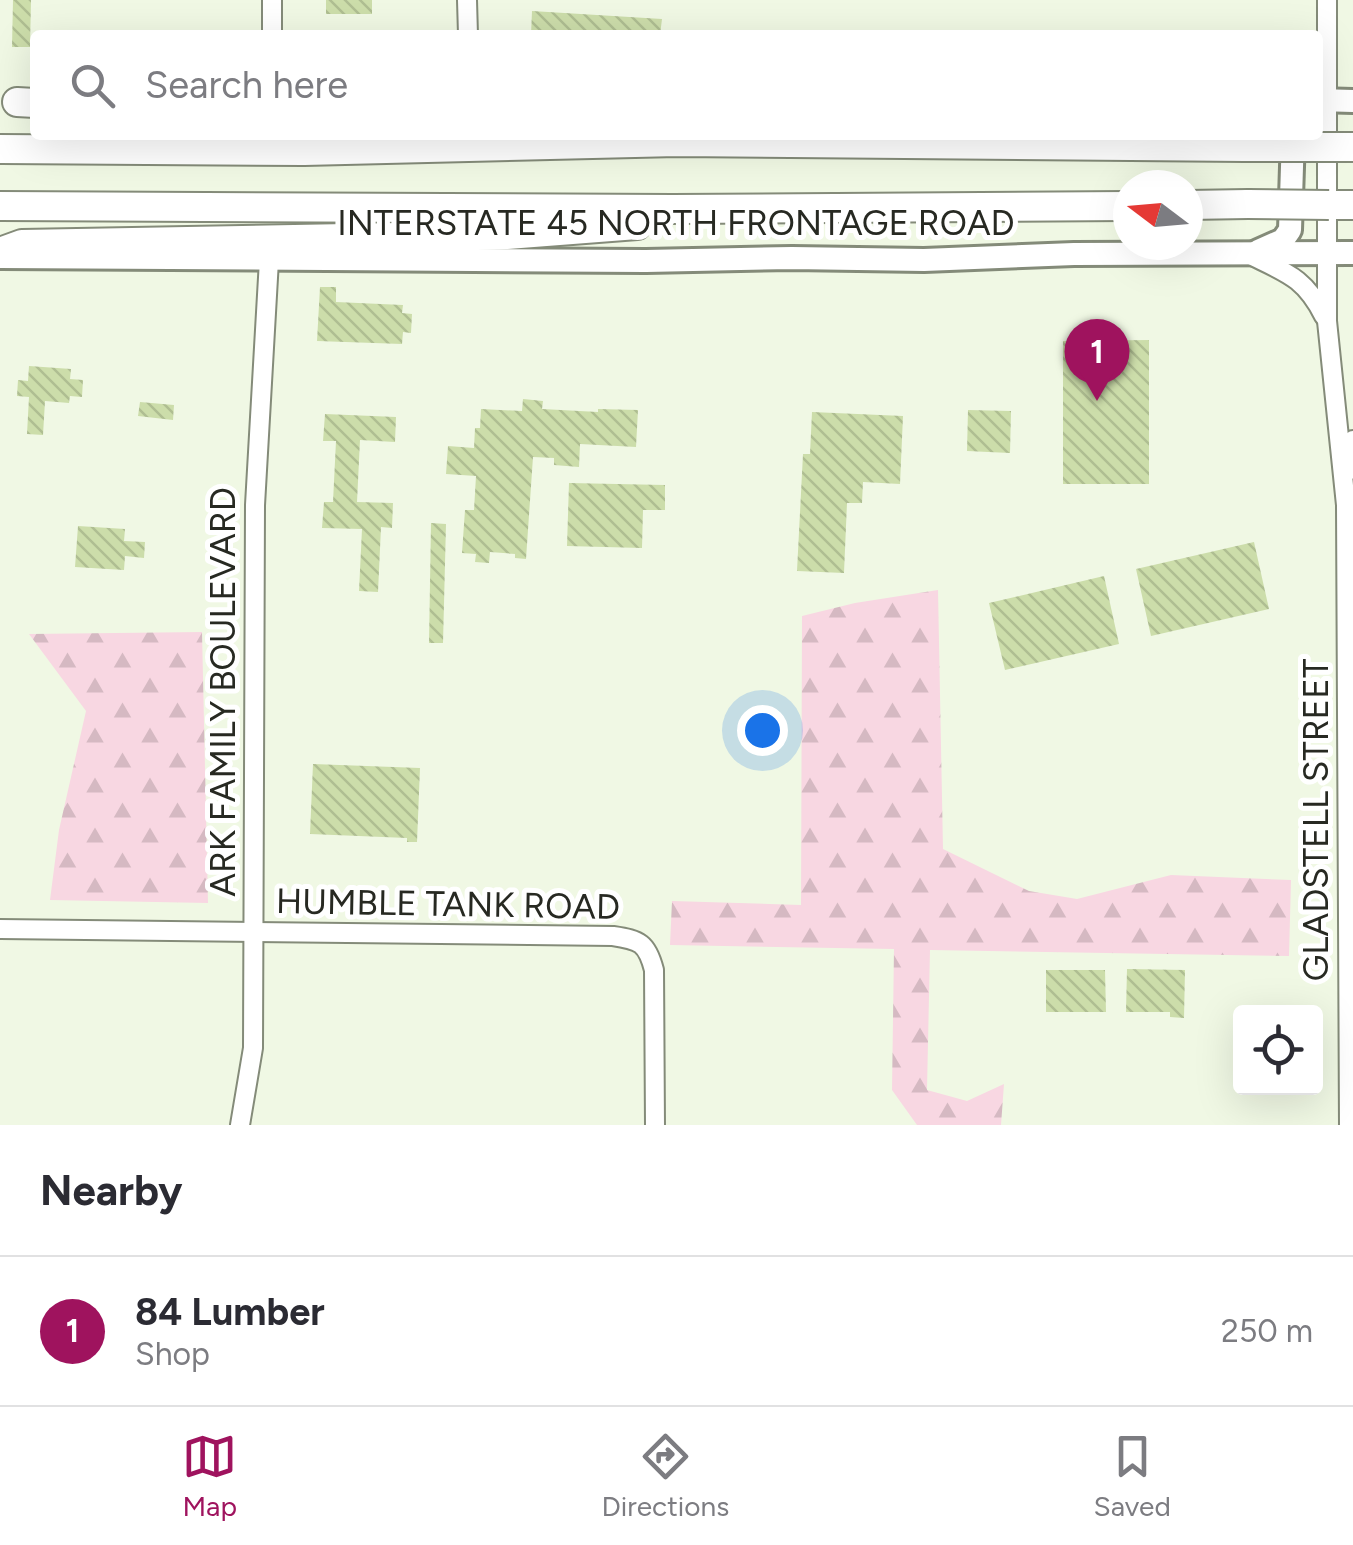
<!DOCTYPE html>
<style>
:root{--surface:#fff;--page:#f2f2f3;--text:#2b2b33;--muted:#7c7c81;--line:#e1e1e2;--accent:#9f135e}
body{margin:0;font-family:Figtree,sans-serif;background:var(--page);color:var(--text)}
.controls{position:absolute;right:30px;bottom:30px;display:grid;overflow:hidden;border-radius:10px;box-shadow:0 10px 40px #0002}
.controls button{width:90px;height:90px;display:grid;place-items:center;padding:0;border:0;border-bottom:2px solid var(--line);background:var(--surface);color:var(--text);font:50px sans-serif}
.compass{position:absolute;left:1113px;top:170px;width:90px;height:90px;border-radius:50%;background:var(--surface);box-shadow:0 10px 40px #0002;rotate:286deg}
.you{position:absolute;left:762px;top:730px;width:35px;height:35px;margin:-25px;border:8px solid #fff;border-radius:50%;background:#1a73e8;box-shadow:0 0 0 15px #1a73e833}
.badge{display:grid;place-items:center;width:65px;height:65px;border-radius:50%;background:var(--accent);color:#fff;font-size:32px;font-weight:700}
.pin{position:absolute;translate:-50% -82px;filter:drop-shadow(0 2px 5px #0008)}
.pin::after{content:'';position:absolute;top:52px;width:35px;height:30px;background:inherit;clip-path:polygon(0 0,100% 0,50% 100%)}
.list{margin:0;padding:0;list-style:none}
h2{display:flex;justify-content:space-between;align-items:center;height:130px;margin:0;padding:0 40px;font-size:42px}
h2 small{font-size:32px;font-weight:400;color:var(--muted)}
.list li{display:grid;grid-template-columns:65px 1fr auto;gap:30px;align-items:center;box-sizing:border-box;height:150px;padding:0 40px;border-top:2px solid var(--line)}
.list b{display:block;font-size:38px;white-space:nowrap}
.list p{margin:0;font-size:32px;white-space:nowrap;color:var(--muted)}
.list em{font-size:32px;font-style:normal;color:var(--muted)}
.icon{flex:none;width:55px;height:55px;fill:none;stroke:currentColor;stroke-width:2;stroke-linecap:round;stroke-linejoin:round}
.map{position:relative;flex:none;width:1353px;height:1125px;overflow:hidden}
.search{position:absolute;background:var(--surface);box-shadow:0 10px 40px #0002;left:30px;right:30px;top:30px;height:110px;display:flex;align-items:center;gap:25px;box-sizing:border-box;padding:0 35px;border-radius:10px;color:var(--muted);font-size:38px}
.sheet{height:280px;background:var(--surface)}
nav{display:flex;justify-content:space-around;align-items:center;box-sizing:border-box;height:140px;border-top:2px solid var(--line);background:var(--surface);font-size:28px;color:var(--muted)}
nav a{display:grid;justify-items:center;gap:5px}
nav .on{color:var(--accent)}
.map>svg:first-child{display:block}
</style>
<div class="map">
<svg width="1353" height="1125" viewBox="0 0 1353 1125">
<defs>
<pattern id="forest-firs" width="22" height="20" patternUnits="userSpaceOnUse" patternTransform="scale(2.5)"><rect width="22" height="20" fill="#f8d7e2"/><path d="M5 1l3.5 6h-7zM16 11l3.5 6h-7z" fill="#d5b9c2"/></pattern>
<pattern id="building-back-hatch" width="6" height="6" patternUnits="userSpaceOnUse" patternTransform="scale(2.5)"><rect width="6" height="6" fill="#cda"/><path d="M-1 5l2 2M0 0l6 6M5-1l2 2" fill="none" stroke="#afbe92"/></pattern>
</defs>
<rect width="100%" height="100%" fill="#f0f8e4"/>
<g fill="url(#forest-firs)">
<path d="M 938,590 L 943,849 L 1029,891 L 1077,899 L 1171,875 L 1291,880 L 1289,956 L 930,950 L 927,1090 L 967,1101 L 1004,1084 L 1001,1125 L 917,1125 L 892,1090 L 894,949 L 670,945 L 672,901 L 801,905 L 802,616 L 855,603 Z"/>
<path d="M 202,632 L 208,903 L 50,900 L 59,830 L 86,711 L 29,634 Z"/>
</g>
<g fill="url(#building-back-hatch)">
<path d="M 13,0 L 31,0 L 30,47 L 12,47 Z"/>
<rect x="326" y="0" width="46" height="14"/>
<path d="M 532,11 L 662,19 L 660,35 L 531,35 Z"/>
<path d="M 320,287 L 336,287 L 336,302 L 403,305 L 402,313 L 412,314 L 411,333 L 403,332 L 402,344 L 317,341 Z"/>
<path d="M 1149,340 L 1149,484 L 1063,484 L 1063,341 Z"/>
<path d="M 29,366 L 71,369 L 70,379 L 83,380 L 82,397 L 70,396 L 69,403 L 45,401 L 43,435 L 27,434 L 29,397 L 17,396 L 18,380 L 28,381 Z"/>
<path d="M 523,399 L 543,401 L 542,409 L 598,412 L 598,409 L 638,410 L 636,447 L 580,444 L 579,467 L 554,465 L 554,458 L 533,457 L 526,559 L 515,558 L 515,554 L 490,552 L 489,563 L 475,562 L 476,554 L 462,553 L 465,510 L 474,510 L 476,476 L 446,474 L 448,446 L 474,448 L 475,428 L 480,428 L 481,409 L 522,411 Z"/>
<path d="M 140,402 L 174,405 L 173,420 L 138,416 Z"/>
<path d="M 968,410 L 1011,411 L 1010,453 L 967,451 Z"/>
<path d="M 812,412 L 903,416 L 900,484 L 863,482 L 862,503 L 847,503 L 844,573 L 797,571 L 803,454 L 810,454 Z"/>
<path d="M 325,414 L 396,417 L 395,442 L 360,440 L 357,502 L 393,503 L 392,528 L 381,527 L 378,592 L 359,591 L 362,529 L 322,528 L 324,502 L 333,502 L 336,441 L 323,441 Z"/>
<path d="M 569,483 L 665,485 L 665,510 L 643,510 L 642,548 L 567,546 Z"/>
<path d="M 431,523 L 446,524 L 443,643 L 429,643 Z"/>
<path d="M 78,526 L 125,529 L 124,541 L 145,542 L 144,558 L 125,556 L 124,570 L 75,567 Z"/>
<path d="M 1254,542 L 1269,609 L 1151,636 L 1136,569 Z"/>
<path d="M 1104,576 L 1119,644 L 1005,670 L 989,603 Z"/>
<path d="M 313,764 L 420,768 L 417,842 L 407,842 L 407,838 L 310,834 Z"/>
<path d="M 1127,969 L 1185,970 L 1184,1018 L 1170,1017 L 1170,1012 L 1126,1012 Z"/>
<path d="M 1046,970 L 1105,970 L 1106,1012 L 1046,1012 Z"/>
</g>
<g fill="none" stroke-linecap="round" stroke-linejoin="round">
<g stroke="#848b79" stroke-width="22">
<g id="minor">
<path d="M 467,0 L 468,35"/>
<path d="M 1327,0 L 1327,321 L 1346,505 L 1349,1125"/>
<path d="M 272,35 L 272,0"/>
<path d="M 1250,255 C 1287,273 1305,278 1324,316"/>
<path d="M 1350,470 L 1353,440"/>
<path d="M 0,929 L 613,936 C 640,940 647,943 654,970 L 655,1125"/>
<path d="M 240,1125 L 253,1048 L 255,505 L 269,260"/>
</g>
</g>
<g stroke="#848b79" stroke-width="28">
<g id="major">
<path d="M 1318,100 L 1353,101"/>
<path d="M 1258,251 L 1283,240 L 1290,230 L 1293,135"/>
<path d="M 0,257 L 646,261 L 792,258 L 924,260 L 1074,254 L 1353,253"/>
</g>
</g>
<g stroke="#848b79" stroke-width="32">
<g id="highway">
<path d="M 17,102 L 35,103"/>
<path d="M 0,149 L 304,151 L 677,142 L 1245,147"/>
<path d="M 1188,205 L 1248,204"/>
<path d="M 1329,205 L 1353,205"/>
<path d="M 0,206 L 673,209 L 1128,206"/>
<path d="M 0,252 L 22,244 L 507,235 L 637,225"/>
</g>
</g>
<use href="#minor" stroke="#fff" stroke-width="18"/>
<use href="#major" stroke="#fff" stroke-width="22"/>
<use href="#highway" stroke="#fff" stroke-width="28"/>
<g stroke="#848b79" stroke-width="32" stroke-linecap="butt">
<g id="highway-bridge">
<path d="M 1245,147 L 1353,147"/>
<path d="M 1248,204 L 1329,205"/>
</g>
</g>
<use href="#highway-bridge" stroke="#fff" stroke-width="28"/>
</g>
<g text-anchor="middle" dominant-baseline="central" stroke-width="10" stroke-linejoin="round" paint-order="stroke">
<g font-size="35" fill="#272922" stroke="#fff">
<text x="676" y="223">INTERSTATE 45 NORTH FRONTAGE ROAD</text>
<text transform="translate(223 692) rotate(-90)">ARK FAMILY BOULEVARD</text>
<text transform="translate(1316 820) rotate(-90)">GLADSTELL STREET</text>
<text transform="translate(448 904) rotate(1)">HUMBLE TANK ROAD</text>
</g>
</g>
</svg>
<div class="controls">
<button><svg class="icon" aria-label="locate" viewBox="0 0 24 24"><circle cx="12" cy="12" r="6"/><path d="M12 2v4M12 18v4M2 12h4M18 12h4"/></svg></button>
</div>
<svg class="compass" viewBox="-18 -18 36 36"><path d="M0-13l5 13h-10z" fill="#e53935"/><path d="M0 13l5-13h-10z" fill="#7c7c81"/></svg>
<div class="you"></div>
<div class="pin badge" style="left:1097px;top:401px">1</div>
<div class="search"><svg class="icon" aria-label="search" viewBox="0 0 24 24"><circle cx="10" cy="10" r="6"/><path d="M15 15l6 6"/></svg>Search here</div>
</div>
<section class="sheet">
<h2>Nearby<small></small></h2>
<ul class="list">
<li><span class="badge">1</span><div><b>84 Lumber</b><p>Shop</p></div><em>250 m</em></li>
</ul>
</section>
<nav>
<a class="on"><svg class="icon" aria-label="map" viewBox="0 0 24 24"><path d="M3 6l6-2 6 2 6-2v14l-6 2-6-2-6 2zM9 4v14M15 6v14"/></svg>Map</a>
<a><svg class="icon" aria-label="directions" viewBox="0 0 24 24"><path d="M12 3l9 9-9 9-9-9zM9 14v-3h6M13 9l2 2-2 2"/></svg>Directions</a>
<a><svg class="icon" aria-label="saved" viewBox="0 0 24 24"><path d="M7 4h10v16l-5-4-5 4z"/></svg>Saved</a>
</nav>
